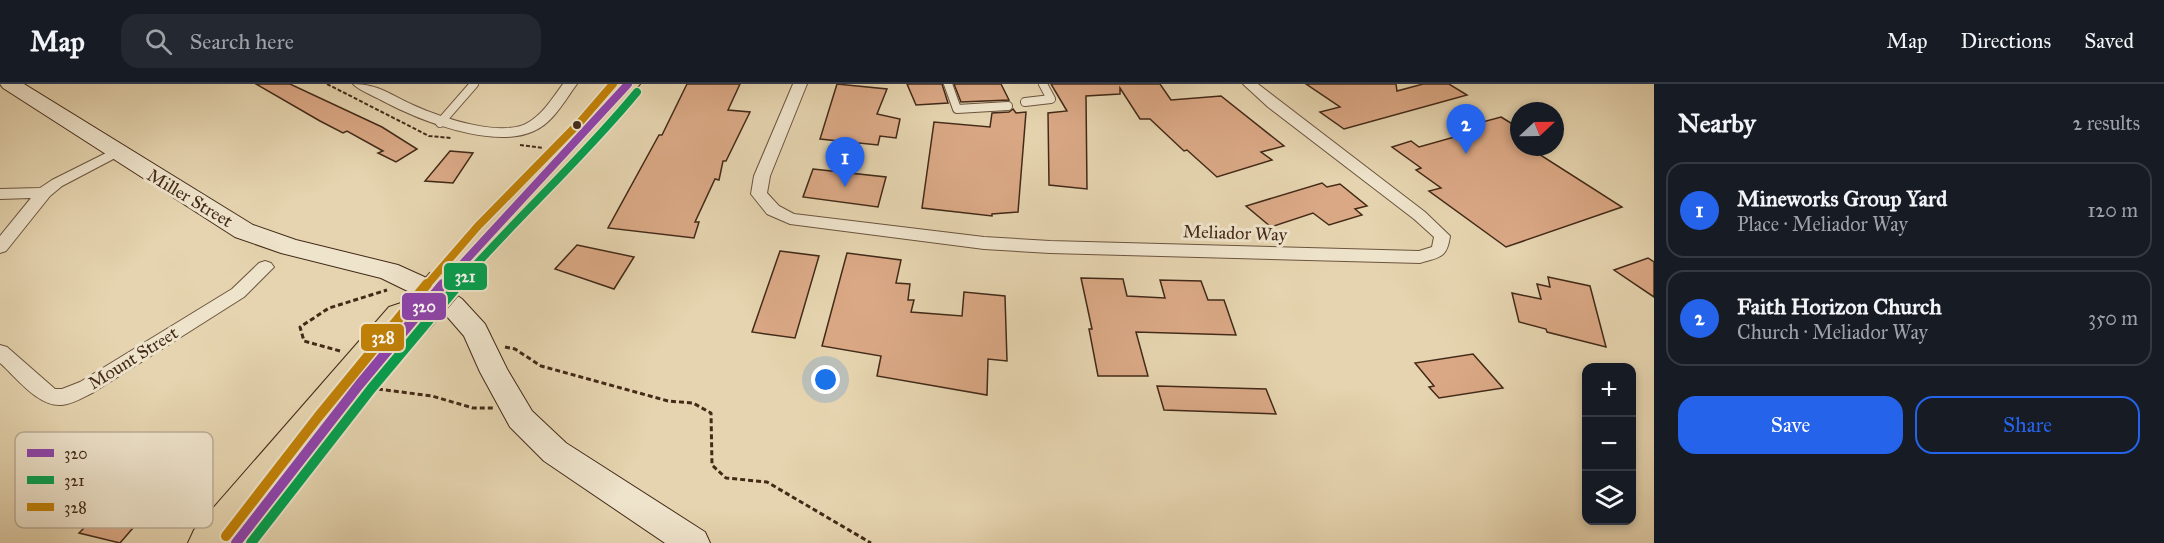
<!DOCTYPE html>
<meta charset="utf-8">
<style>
:root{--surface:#171b24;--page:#242831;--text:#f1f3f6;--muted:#9ea1a6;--line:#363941;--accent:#2563eb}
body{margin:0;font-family:"IM FELL Great Primer",serif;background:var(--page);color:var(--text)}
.controls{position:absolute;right:18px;bottom:18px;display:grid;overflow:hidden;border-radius:12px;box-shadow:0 3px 9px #0003}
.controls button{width:54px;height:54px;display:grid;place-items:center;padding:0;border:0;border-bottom:2px solid var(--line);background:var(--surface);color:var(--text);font:30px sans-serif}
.compass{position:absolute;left:1510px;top:18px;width:54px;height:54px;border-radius:50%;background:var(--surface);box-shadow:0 3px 9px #0003;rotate:68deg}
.you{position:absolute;left:826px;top:296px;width:21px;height:21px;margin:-15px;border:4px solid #fff;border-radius:50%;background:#1a73e8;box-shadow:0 0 0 9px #1a73e833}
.badge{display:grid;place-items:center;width:39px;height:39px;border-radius:50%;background:var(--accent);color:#fff;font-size:20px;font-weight:700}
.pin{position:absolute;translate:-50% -50px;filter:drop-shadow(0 2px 3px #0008)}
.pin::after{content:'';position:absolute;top:32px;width:21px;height:18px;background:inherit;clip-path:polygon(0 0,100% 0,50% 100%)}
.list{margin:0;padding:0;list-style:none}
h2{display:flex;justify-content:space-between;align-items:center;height:78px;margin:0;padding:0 24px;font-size:26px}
h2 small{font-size:20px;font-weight:400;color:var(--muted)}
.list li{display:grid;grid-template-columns:39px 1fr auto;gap:18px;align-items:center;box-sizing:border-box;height:96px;margin:0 12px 12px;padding:0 12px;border:2px solid var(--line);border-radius:18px}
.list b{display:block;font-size:22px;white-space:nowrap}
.list p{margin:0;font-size:20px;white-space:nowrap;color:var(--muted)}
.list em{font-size:20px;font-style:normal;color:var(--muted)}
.actions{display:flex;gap:12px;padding:18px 24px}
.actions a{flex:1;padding:14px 0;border:2px solid var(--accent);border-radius:18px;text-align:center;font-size:21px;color:var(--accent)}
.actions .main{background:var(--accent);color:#fff}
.icon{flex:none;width:33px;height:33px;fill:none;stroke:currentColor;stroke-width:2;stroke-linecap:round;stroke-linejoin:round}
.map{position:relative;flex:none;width:1654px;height:459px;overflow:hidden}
header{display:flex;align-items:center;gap:36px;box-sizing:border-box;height:84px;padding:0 30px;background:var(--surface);border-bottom:2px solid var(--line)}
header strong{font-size:28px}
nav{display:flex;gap:33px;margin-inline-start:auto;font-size:21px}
.search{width:420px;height:54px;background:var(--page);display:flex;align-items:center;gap:15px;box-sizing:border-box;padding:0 21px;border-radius:18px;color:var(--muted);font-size:22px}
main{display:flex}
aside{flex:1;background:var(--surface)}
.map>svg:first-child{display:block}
</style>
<header>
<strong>Map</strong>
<div class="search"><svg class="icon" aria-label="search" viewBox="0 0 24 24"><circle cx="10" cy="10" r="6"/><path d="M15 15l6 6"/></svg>Search here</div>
<nav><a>Map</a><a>Directions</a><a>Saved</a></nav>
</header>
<main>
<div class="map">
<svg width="1654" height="459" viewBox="0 0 1654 459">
<rect width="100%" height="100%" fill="#e5d4af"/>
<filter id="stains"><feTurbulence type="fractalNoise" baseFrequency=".00333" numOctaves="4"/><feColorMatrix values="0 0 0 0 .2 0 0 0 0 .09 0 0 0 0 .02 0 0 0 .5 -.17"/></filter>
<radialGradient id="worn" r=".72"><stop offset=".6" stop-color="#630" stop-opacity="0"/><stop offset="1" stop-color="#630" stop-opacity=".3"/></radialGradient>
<g fill="#daa885" stroke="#432a18" stroke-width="1.5">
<path d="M 256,0 L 290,0 L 382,43 L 417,65 L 396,78 L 378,69 L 383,67 L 347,47 L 343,49 L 320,37 Z"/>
<path d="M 687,0 L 740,0 L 728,26 L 750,28 L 726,77 L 723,77 L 719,96 L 715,95 L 695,138 L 699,138 L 694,154 L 608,144 L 659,51 L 662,51 Z"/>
<path d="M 837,0 L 887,5 L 877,30 L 900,35 L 896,54 L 880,52 L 878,61 L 820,55 Z"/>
<path d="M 907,0 L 942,0 L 948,19 L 916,21 Z"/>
<path d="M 954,0 L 1001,0 L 1009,16 L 961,18 Z"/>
<path d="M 1051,0 L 1160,0 L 1171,16 L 1221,12 L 1284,62 L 1261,68 L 1272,76 L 1217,93 L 1187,66 L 1184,67 L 1150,35 L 1140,35 L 1120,4 L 1120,10 L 1086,12 L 1087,105 L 1049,101 L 1048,29 L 1067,27 Z"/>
<path d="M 1306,0 L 1396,0 L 1397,7 L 1423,0 L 1449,0 L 1467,11 L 1344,45 L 1320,28 L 1340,23 Z"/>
<path d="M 1013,25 L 1016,29 L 1026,28 L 1018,128 L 992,130 L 992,132 L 922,124 L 934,38 L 990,43 L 992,29 L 1009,28 Z"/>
<path d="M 1501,33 L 1519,44 L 1519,63 L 1528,63 L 1622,123 L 1506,163 L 1429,107 L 1441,104 L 1416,86 L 1421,84 L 1392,63 L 1411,57 L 1419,63 L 1483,45 L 1475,40 Z"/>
<path d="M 450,67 L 473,69 L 453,99 L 425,97 Z"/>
<path d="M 813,85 L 886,93 L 878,123 L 803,113 Z"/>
<path d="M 1322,99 L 1327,103 L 1340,100 L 1367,122 L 1355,125 L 1362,131 L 1329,141 L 1313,129 L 1271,143 L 1246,122 Z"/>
<path d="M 577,161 L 634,173 L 614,205 L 555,185 Z"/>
<path d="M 780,167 L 819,172 L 795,254 L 752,248 Z"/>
<path d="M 847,169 L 901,176 L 896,199 L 910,200 L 908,216 L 914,216 L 911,228 L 962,232 L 964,208 L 1005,212 L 1007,277 L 988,275 L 987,311 L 877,292 L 881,272 L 822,262 Z"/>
<path d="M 1648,174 L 1654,178 L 1654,213 L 1614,186 Z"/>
<path d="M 1548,193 L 1590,202 L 1606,263 L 1547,248 L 1546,245 L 1519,238 L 1512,209 L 1541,215 L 1537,200 L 1550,203 Z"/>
<path d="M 1081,194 L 1123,195 L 1127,212 L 1165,214 L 1160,196 L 1201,197 L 1208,216 L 1224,216 L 1236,251 L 1136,248 L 1148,292 L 1098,292 L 1089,245 L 1092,245 Z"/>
<path d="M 1473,270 L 1503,304 L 1439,314 L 1429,303 L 1434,302 L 1415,279 Z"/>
<path d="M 1157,302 L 1266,305 L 1276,330 L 1164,326 Z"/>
<path d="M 113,413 L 152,422 L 120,459 L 79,449 L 86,442 L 77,440 L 88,428 L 107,419 Z"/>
</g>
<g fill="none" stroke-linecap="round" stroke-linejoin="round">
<g stroke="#6c543e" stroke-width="10">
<g id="lane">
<path d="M 948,0 L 957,25 L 1008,22"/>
<path d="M 1025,18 L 1051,15 L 1043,0"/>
<path d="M 440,39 L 474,0"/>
</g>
</g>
<g stroke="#6c543e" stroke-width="2">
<g id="street">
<path d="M 353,0 C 378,0 391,11 413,21 C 439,33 503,55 529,38 C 544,29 553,13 563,0 L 577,0 C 565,16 553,39 534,47 C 493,66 418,36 381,16 C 372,11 360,7 353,0 Z"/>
<path d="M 793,0 L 807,0 L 770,92 L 767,109 L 779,122 L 794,130 L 984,153 L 1050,157 L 1419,167 L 1432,163 L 1434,153 L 1414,135 L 1268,23 L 1243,0 L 1258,0 L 1425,128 L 1450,152 C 1447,174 1440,173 1420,179 L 1050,169 L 984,165 L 790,140 L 767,130 L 751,110 L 754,92 Z"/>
<path d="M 116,64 L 123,68 L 121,71 L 62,102 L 50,112 L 6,167 L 0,169 L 0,152 L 31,114 L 0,115 L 0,105 L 40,104 L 52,96 Z"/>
<path d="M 265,177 L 271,179 L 274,183 L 244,213 L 94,308 C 84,313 73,320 62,321 C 38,323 17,294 0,279 L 0,261 L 7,263 L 55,305 L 62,305 L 80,298 L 232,205 L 259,179 Z"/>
</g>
</g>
<g stroke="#432a18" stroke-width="2">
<path id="secondary" d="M 0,0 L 24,0 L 253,141 L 296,156 L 398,181 L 440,200 L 462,215 L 485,240 L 507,285 L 532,327 L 566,359 L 705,448 L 710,459 L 665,459 L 544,377 L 510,343 L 480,288 L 464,252 L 444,229 L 422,214 L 381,194 L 281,169 L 235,153 L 3,4 Z"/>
</g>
<g stroke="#432a18" stroke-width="2">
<g id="highway">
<path d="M 614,0 L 640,0 L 501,154 L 490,157 L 479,154 L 475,147 L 479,140 Z"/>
<path d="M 401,219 L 413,223 L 418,231 L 413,239 L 234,459 L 188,459 L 194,446 L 389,223 Z"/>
</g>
</g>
<g stroke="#432a18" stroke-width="2" stroke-dasharray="4 2" stroke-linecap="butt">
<path d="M 327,0 L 429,52 L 451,54"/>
<path d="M 520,61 L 543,64"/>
</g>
<g stroke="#432a18" stroke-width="3" stroke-dasharray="5 3" stroke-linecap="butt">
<path d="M 505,263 L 515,265 L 541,282 L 668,317 L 693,319 L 711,329 L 712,381 L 726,394 L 767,398 L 871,459"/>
<path d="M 340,267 L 304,257 L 300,243 L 329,224 L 387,206"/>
<path d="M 370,304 L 432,312 L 473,324 L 493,324"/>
<path d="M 252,459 L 295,400"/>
</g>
<use href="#lane" stroke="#eee3cb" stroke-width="8"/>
<use href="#street" fill="#eee3cb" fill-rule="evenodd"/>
<use href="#secondary" fill="#eee3cb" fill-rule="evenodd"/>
<use href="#highway" fill="#e5d4af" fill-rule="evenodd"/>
<g stroke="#432a18" stroke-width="31" stroke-linecap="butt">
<path id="highway-bridge-far1" d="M 443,202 L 490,147"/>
</g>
<g stroke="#432a18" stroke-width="38" stroke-linecap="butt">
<path id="highway-bridge" d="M 414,235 L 444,200"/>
</g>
<use href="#highway-bridge-far1" stroke="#e5d4af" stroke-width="28"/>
<use href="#highway-bridge" stroke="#e5d4af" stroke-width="36"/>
<g stroke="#eee3cb" stroke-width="11">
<path id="bus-1-far1" d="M 442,202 L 628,0"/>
</g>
<g stroke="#eee3cb" stroke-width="14">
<path id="bus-1" d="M 236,459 L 359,301 L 443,200"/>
</g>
<g stroke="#eee3cb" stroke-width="11">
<path id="bus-2-far1" d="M 457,202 C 515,135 581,76 637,8"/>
</g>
<g stroke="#eee3cb" stroke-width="14">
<path id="bus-2" d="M 251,459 L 371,305 L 459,200"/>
</g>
<g stroke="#eee3cb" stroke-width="11">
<path id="bus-3-far1" d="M 426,202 L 478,142 L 581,37 L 613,0"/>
</g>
<g stroke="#eee3cb" stroke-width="14">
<path id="bus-3" d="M 226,452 L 318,333 L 427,200"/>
</g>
<use href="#bus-1-far1" stroke="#8e44ad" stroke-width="8"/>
<use href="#bus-1" stroke="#8e44ad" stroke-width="10"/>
<use href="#bus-2-far1" stroke="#03a04e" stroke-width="8"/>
<use href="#bus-2" stroke="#03a04e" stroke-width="10"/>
<use href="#bus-3-far1" stroke="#c18107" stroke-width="8"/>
<use href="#bus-3" stroke="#c18107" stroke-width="10"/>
</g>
<circle fill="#432a18" stroke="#eee3cb" stroke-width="2" cx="577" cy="41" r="5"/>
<g text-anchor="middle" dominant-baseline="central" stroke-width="6" stroke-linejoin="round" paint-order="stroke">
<g font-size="18" fill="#432a18" stroke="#eee3cb">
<text transform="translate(190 114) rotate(31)">Miller Street</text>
<text transform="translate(1235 149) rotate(2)">Meliador Way</text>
<text transform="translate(133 274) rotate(-32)">Mount Street</text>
</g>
</g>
<rect x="15" y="348" width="198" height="96" rx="9" fill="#eee3cb" stroke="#bbac95" stroke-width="1.5"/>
<rect x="27" y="365" width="27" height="8" fill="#8e44ad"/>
<rect x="27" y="392" width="27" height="8" fill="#03a04e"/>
<rect x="27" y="419" width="27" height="8" fill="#c18107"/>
<g font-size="16" fill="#432a18">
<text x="64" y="375">320</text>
<text x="64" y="402">321</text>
<text x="64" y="429">328</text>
</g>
<g stroke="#eee3cb" stroke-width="2">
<rect x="443" y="178" width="45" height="29" rx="6" fill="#03a04e"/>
<rect x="401" y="208" width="46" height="29" rx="6" fill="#8e44ad"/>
<rect x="360" y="239" width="45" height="29" rx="6" fill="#c18107"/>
</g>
<g font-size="16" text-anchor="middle" font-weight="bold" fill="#fff">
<text x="465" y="198">321</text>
<text x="424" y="228">320</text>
<text x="383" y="259">328</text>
</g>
<rect width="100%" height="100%" filter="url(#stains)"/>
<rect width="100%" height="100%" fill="url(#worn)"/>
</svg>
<div class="controls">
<button>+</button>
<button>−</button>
<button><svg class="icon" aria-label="layers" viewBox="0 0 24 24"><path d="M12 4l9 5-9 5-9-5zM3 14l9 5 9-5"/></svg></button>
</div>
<svg class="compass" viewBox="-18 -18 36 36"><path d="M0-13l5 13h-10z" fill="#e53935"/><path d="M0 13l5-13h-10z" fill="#9ea1a6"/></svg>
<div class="you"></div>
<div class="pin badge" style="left:845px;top:103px">1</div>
<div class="pin badge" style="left:1466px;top:70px">2</div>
</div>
<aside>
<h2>Nearby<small>2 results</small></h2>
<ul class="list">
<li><span class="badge">1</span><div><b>Mineworks Group Yard</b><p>Place · Meliador Way</p></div><em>120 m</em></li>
<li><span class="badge">2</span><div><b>Faith Horizon Church</b><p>Church · Meliador Way</p></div><em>350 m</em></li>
</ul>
<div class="actions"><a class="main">Save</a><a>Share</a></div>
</aside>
</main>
